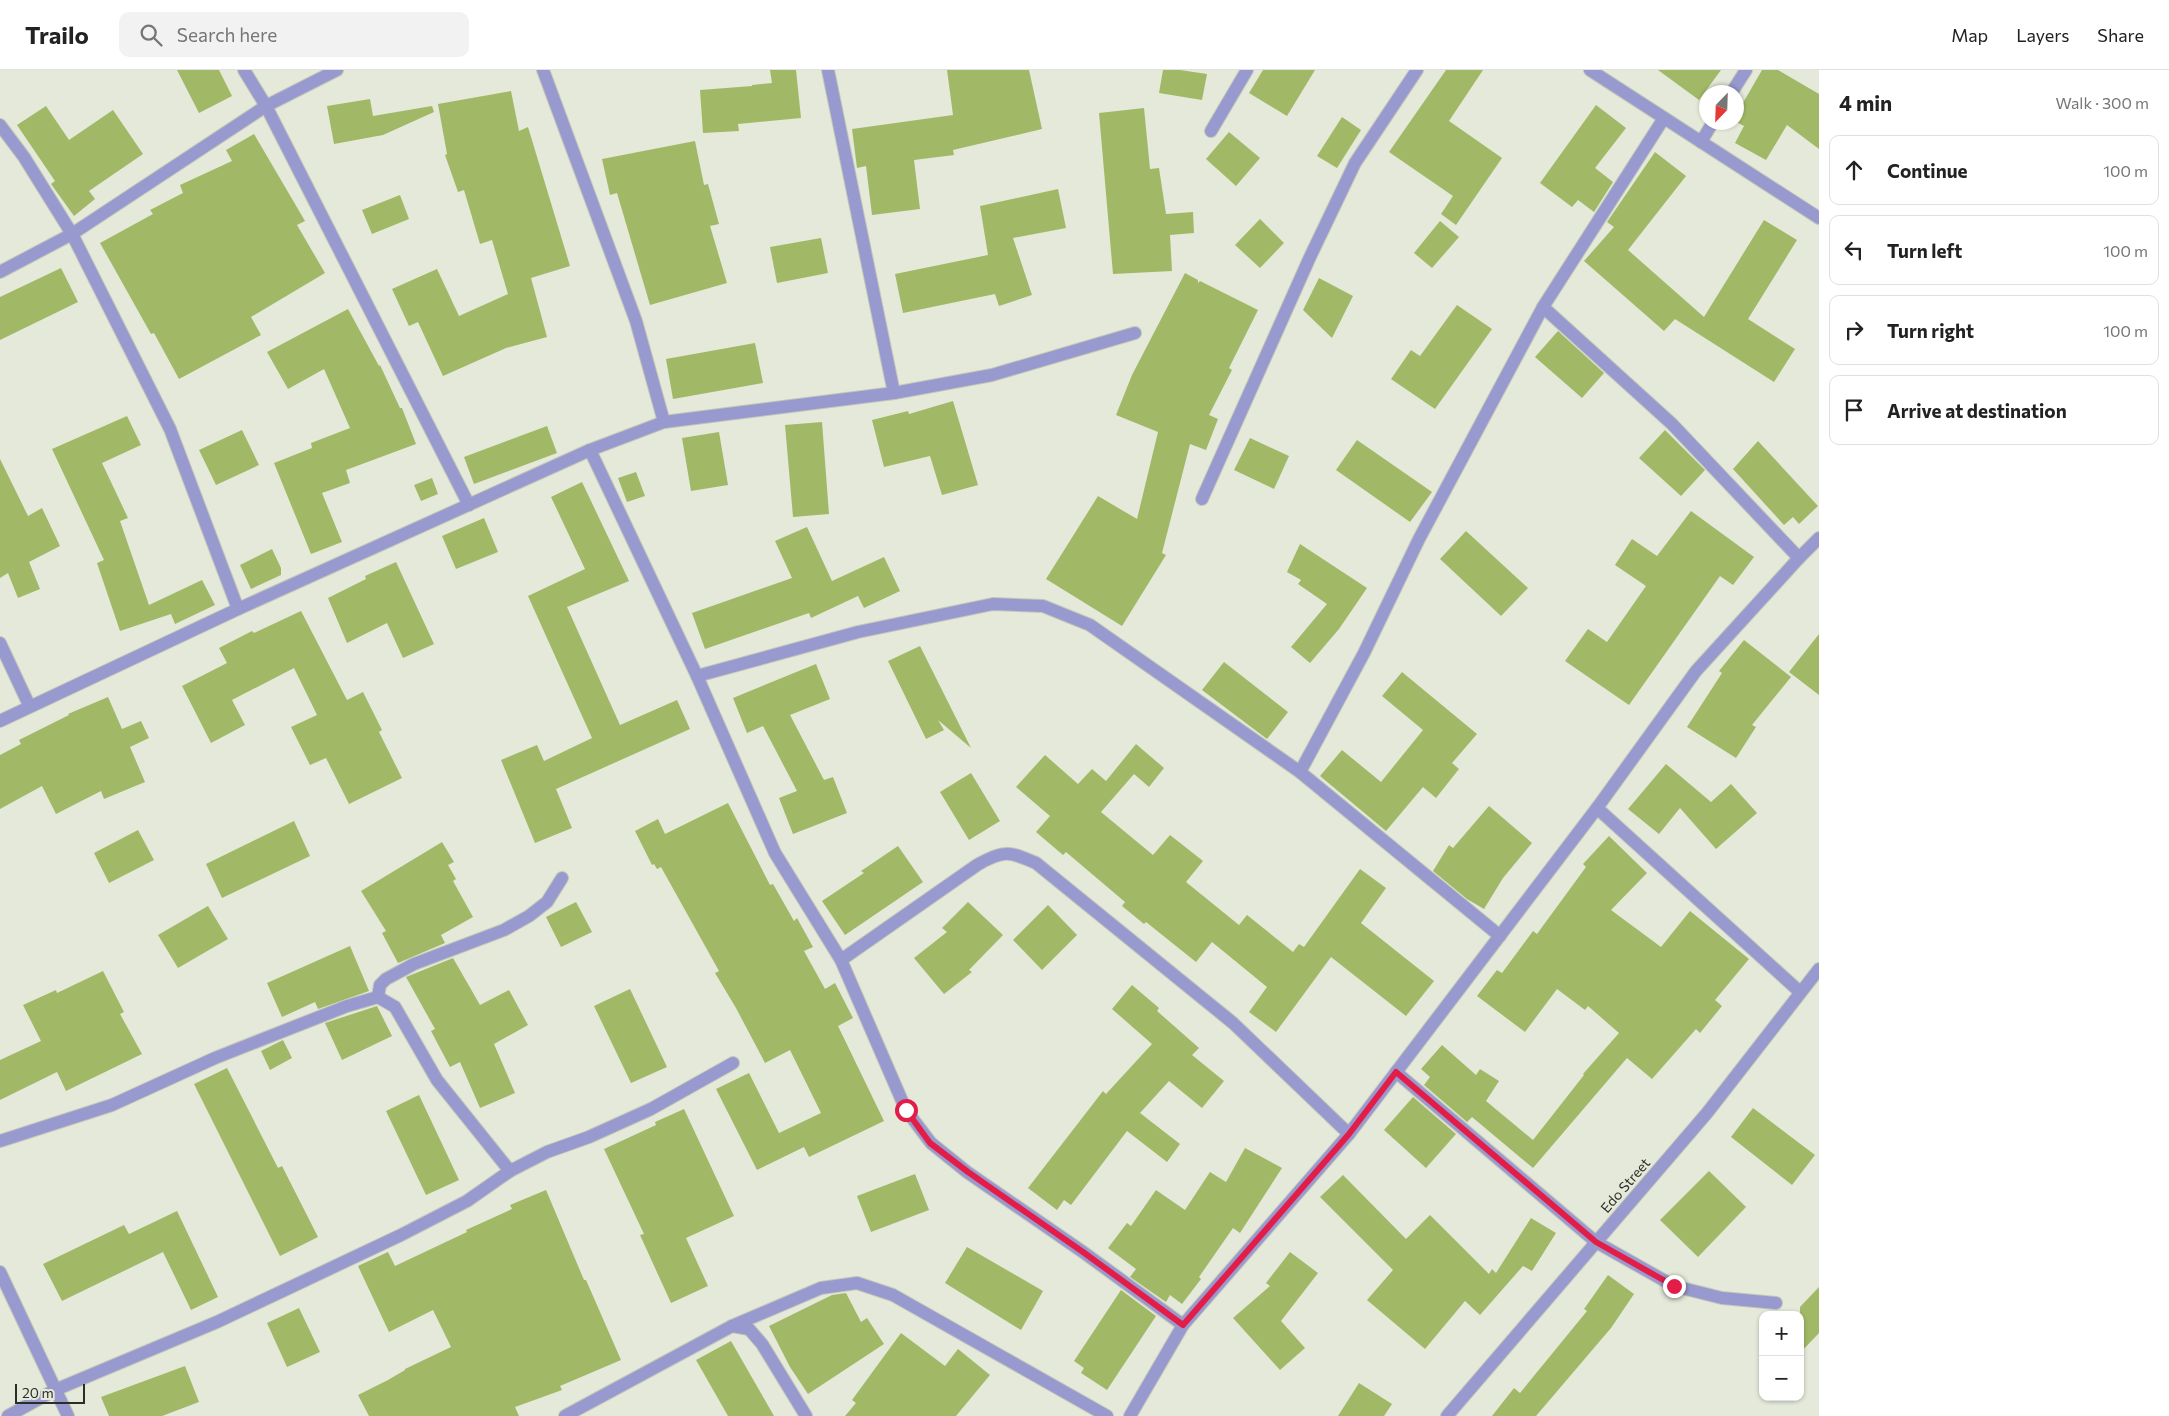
<!DOCTYPE html>
<meta charset="utf-8">
<style>
:root{--surface:#fff;--page:#f2f2f2;--text:#222;--muted:#767676;--line:#e0e0e0}
body{margin:0;font-family:Commissioner,sans-serif;background:var(--page);color:var(--text)}
.controls{position:absolute;right:15px;bottom:15px;display:grid;overflow:hidden;border-radius:10px;box-shadow:0 1px 4px #0004}
.controls button{width:45px;height:45px;display:grid;place-items:center;padding:0;border:0;border-bottom:1px solid var(--line);background:var(--surface);color:var(--text);font:25px sans-serif}
.compass{position:absolute;left:1699px;top:15px;width:45px;height:45px;border-radius:50%;background:var(--surface);box-shadow:0 1px 4px #0004;rotate:203deg}
.scale{position:absolute;left:15px;bottom:12px;width:70px;box-sizing:border-box;padding-left:5px;border:2px solid #2b2d27;border-top:0;font-size:14px;line-height:18px;white-space:nowrap;color:#2b2d27;-webkit-text-stroke:4px #e4e9d9;paint-order:stroke}
.stop{position:absolute;width:15px;height:15px;margin:-11px;border:4px solid #e11d48;border-radius:50%;background:#fff}
.stop.end{background:#e11d48;border-color:#fff;box-shadow:0 1px 5px #0008}
.list{margin:0;padding:0;list-style:none}
h2{display:flex;justify-content:space-between;align-items:center;height:65px;margin:0;padding:0 20px;font-size:21px}
h2 small{font-size:16px;font-weight:400;color:var(--muted)}
.list li{display:grid;grid-template-columns:32px 1fr auto;gap:15px;align-items:center;box-sizing:border-box;height:70px;margin:0 10px 10px;padding:0 10px;border:1px solid var(--line);border-radius:10px}
.list b{display:block;font-size:19px;white-space:nowrap}
.list em{font-size:16px;font-style:normal;color:var(--muted)}
.icon{flex:none;width:28px;height:28px;fill:none;stroke:currentColor;stroke-width:2;stroke-linecap:round;stroke-linejoin:round}
.map{position:relative;flex:none;width:1819px;height:1346px;overflow:hidden}
header{display:flex;align-items:center;gap:30px;box-sizing:border-box;height:70px;padding:0 25px;background:var(--surface);border-bottom:1px solid var(--line)}
header strong{font-size:24px}
nav{display:flex;gap:28px;margin-inline-start:auto;font-size:18px}
.search{width:350px;height:45px;background:var(--page);display:flex;align-items:center;gap:12px;box-sizing:border-box;padding:0 18px;border-radius:10px;color:var(--muted);font-size:19px}
main{display:flex}
aside{flex:1;background:var(--surface)}
.map>svg:first-child{display:block}
</style>
<header>
<strong>Trailo</strong>
<div class="search"><svg class="icon" aria-label="search" viewBox="0 0 24 24"><circle cx="10" cy="10" r="6"/><path d="M15 15l6 6"/></svg>Search here</div>
<nav><a>Map</a><a>Layers</a><a>Share</a></nav>
</header>
<main>
<div class="map">
<svg width="1819" height="1346" viewBox="0 0 1819 1346">
<rect width="100%" height="100%" fill="#e4e9d9"/>
<g fill="#a1b967">
<path d="M 177,0 L 219,0 L 232,26 L 199,43 Z"/>
<path d="M 770,0 L 796,0 L 801,48 L 738,54 L 739,61 L 703,63 L 700,20 L 752,16 L 752,15 L 772,13 Z"/>
<path d="M 947,0 L 1029,0 L 1042,59 L 953,80 L 954,85 L 914,90 L 920,139 L 872,145 L 866,96 L 857,98 L 852,59 L 953,45 Z"/>
<path d="M 1163,0 L 1180,0 L 1207,4 L 1202,30 L 1159,23 Z"/>
<path d="M 1263,0 L 1315,0 L 1287,46 L 1249,23 Z"/>
<path d="M 1446,0 L 1483,0 L 1449,51 L 1502,88 L 1456,155 L 1441,144 L 1453,126 L 1389,82 Z"/>
<path d="M 1658,0 L 1721,0 L 1699,30 Z"/>
<path d="M 1762,0 L 1778,0 L 1819,24 L 1819,79 L 1787,55 L 1766,90 L 1735,73 L 1744,56 L 1736,52 L 1736,45 Z"/>
<path d="M 511,21 L 519,61 L 528,57 L 570,196 L 531,208 L 547,267 L 506,278 L 443,306 L 418,252 L 409,256 L 392,219 L 437,199 L 459,246 L 508,224 L 492,170 L 480,174 L 464,120 L 458,122 L 445,85 L 447,84 L 438,34 Z"/>
<path d="M 370,29 L 373,46 L 432,36 L 434,42 L 383,65 L 334,74 L 327,36 Z"/>
<path d="M 1596,35 L 1626,58 L 1595,98 L 1613,112 L 1594,142 L 1578,130 L 1572,137 L 1540,113 Z"/>
<path d="M 46,36 L 69,70 L 113,40 L 143,84 L 89,121 L 95,129 L 74,146 L 51,114 L 55,111 L 17,55 Z"/>
<path d="M 1144,38 L 1150,99 L 1159,98 L 1166,144 L 1193,142 L 1194,163 L 1170,165 L 1172,201 L 1113,204 L 1099,43 Z"/>
<path d="M 1342,47 L 1361,60 L 1337,98 L 1317,86 Z"/>
<path d="M 1229,62 L 1260,88 L 1236,116 L 1206,89 Z"/>
<path d="M 254,64 L 305,151 L 297,155 L 325,203 L 251,247 L 261,265 L 179,309 L 154,263 L 151,264 L 100,173 L 153,144 L 150,140 L 183,123 L 180,115 L 232,91 L 226,80 Z"/>
<path d="M 695,71 L 704,115 L 708,114 L 719,154 L 710,156 L 727,213 L 650,235 L 617,123 L 610,125 L 602,89 Z"/>
<path d="M 1655,82 L 1686,106 L 1628,180 L 1704,247 L 1764,150 L 1797,170 L 1748,249 L 1795,279 L 1774,312 L 1675,249 L 1664,261 L 1584,191 L 1614,157 L 1607,152 Z"/>
<path d="M 1058,119 L 1066,158 L 1013,168 L 1032,225 L 999,236 L 995,224 L 903,243 L 895,204 L 988,185 L 980,136 Z"/>
<path d="M 400,125 L 409,149 L 372,164 L 362,140 Z"/>
<path d="M 1260,149 L 1284,173 L 1260,198 L 1235,175 Z"/>
<path d="M 1440,151 L 1459,167 L 1432,198 L 1414,183 Z"/>
<path d="M 821,168 L 828,203 L 777,213 L 770,177 Z"/>
<path d="M 61,198 L 78,232 L 0,270 L 0,227 Z"/>
<path d="M 1185,203 L 1198,210 L 1198,213 L 1200,211 L 1258,240 L 1229,298 L 1232,300 L 1209,345 L 1218,349 L 1206,380 L 1190,374 L 1162,483 L 1166,485 L 1122,556 L 1046,509 L 1098,426 L 1137,449 L 1158,362 L 1116,345 L 1132,305 Z"/>
<path d="M 1319,208 L 1353,226 L 1332,268 L 1303,240 Z"/>
<path d="M 1457,235 L 1492,259 L 1435,339 L 1391,309 L 1411,280 L 1420,286 Z"/>
<path d="M 348,239 L 379,296 L 380,295 L 400,338 L 402,338 L 416,374 L 346,400 L 350,413 L 322,423 L 342,472 L 311,484 L 274,393 L 312,378 L 311,373 L 350,358 L 324,299 L 288,319 L 267,282 Z"/>
<path d="M 1558,261 L 1604,303 L 1582,328 L 1535,287 Z"/>
<path d="M 755,273 L 763,313 L 673,329 L 666,289 Z"/>
<path d="M 953,331 L 978,415 L 942,425 L 930,386 L 884,397 L 872,350 L 908,341 L 909,344 Z"/>
<path d="M 127,346 L 141,375 L 102,393 L 128,448 L 120,451 L 149,535 L 202,510 L 215,535 L 175,554 L 171,544 L 120,561 L 97,493 L 104,490 L 52,379 Z"/>
<path d="M 822,352 L 829,444 L 793,447 L 785,355 Z"/>
<path d="M 547,356 L 557,383 L 474,414 L 464,387 Z"/>
<path d="M 242,360 L 259,395 L 216,415 L 199,380 Z"/>
<path d="M 1665,360 L 1705,400 L 1681,426 L 1639,388 Z"/>
<path d="M 719,362 L 728,415 L 691,421 L 682,368 Z"/>
<path d="M 1250,368 L 1289,386 L 1274,419 L 1234,400 Z"/>
<path d="M 1357,370 L 1432,422 L 1410,452 L 1336,400 Z"/>
<path d="M 1758,371 L 1818,436 L 1799,454 L 1793,447 L 1784,455 L 1733,399 Z"/>
<path d="M 0,389 L 28,446 L 42,438 L 60,476 L 29,492 L 40,519 L 18,528 L 8,503 L 0,508 Z"/>
<path d="M 636,402 L 645,426 L 627,432 L 618,408 Z"/>
<path d="M 432,408 L 438,424 L 421,431 L 414,415 Z"/>
<path d="M 582,412 L 629,511 L 567,537 L 620,655 L 677,630 L 690,659 L 556,719 L 572,758 L 535,773 L 501,690 L 537,675 L 544,691 L 592,668 L 528,526 L 585,499 L 551,427 Z"/>
<path d="M 1691,441 L 1754,487 L 1733,515 L 1720,506 L 1629,635 L 1565,591 L 1588,559 L 1607,572 L 1646,516 L 1615,495 L 1632,469 L 1657,486 Z"/>
<path d="M 484,448 L 498,482 L 456,499 L 442,466 Z"/>
<path d="M 807,457 L 832,511 L 884,487 L 900,521 L 864,538 L 858,526 L 811,548 L 809,543 L 705,579 L 692,543 L 792,508 L 775,471 Z"/>
<path d="M 1466,461 L 1528,518 L 1501,546 L 1440,489 Z"/>
<path d="M 1300,474 L 1367,518 L 1339,559 L 1310,593 L 1291,577 L 1327,534 L 1298,514 L 1301,510 L 1287,502 Z"/>
<path d="M 272,479 L 281,498 L 281,505 L 251,519 L 240,495 Z"/>
<path d="M 396,492 L 434,574 L 403,588 L 387,553 L 347,573 L 328,528 L 366,509 L 365,506 Z"/>
<path d="M 301,541 L 347,630 L 363,622 L 382,660 L 379,662 L 402,708 L 349,734 L 326,688 L 310,695 L 291,657 L 317,645 L 294,598 L 232,630 L 245,655 L 211,673 L 182,616 L 227,593 L 219,578 L 252,561 L 254,563 Z"/>
<path d="M 1819,564 L 1819,625 L 1789,602 Z"/>
<path d="M 1744,570 L 1791,607 L 1752,655 L 1756,657 L 1736,688 L 1687,657 L 1722,603 L 1719,601 Z"/>
<path d="M 920,576 L 971,678 L 938,650 L 944,660 L 926,669 L 888,591 Z"/>
<path d="M 1224,592 L 1288,642 L 1267,669 L 1202,620 Z"/>
<path d="M 816,594 L 830,629 L 790,645 L 824,710 L 833,707 L 847,743 L 793,764 L 779,728 L 797,721 L 763,656 L 747,663 L 733,628 Z"/>
<path d="M 1402,602 L 1477,664 L 1452,693 L 1459,699 L 1436,728 L 1423,717 L 1386,761 L 1320,706 L 1342,680 L 1381,712 L 1423,660 L 1382,626 Z"/>
<path d="M 108,627 L 122,659 L 141,651 L 149,668 L 130,677 L 145,712 L 104,729 L 101,721 L 56,744 L 42,716 L 0,739 L 0,685 L 21,674 L 19,670 L 69,645 L 68,644 Z"/>
<path d="M 1136,674 L 1164,698 L 1149,717 L 1134,704 L 1101,742 L 1153,785 L 1170,765 L 1203,791 L 1186,812 L 1239,855 L 1247,845 L 1293,882 L 1299,874 L 1304,877 L 1360,799 L 1386,818 L 1361,853 L 1434,911 L 1406,946 L 1331,887 L 1276,962 L 1249,942 L 1267,917 L 1212,872 L 1196,892 L 1146,852 L 1144,854 L 1122,836 L 1125,832 L 1066,782 L 1063,785 L 1036,762 L 1050,746 L 1016,717 L 1045,685 L 1078,714 L 1092,699 L 1106,711 Z"/>
<path d="M 1666,694 L 1711,732 L 1731,714 L 1757,743 L 1716,779 L 1680,738 L 1659,764 L 1628,739 Z"/>
<path d="M 971,703 L 1000,751 L 969,770 L 940,722 Z"/>
<path d="M 728,733 L 770,815 L 773,814 L 794,851 L 797,848 L 813,877 L 804,881 L 825,919 L 835,913 L 853,948 L 838,956 L 884,1051 L 809,1087 L 804,1077 L 757,1100 L 716,1019 L 749,1003 L 779,1063 L 821,1043 L 790,980 L 765,993 L 736,938 L 715,903 L 719,901 L 661,797 L 657,799 L 654,794 L 652,795 L 635,761 L 658,749 L 665,764 Z"/>
<path d="M 1489,736 L 1532,773 L 1503,808 L 1484,839 L 1467,829 L 1433,801 L 1449,775 L 1453,778 Z"/>
<path d="M 294,751 L 310,786 L 222,828 L 206,794 Z"/>
<path d="M 138,760 L 154,790 L 109,813 L 94,783 Z"/>
<path d="M 1609,766 L 1647,803 L 1611,840 L 1661,877 L 1690,841 L 1749,889 L 1715,930 L 1722,936 L 1700,963 L 1696,959 L 1652,1009 L 1627,988 L 1533,1098 L 1472,1047 L 1467,1052 L 1424,1015 L 1430,1007 L 1421,999 L 1442,975 L 1476,1005 L 1480,999 L 1499,1011 L 1486,1031 L 1533,1070 L 1584,1005 L 1583,1004 L 1619,963 L 1588,936 L 1585,940 L 1557,919 L 1525,962 L 1477,926 L 1497,900 L 1502,903 L 1533,861 L 1537,864 L 1586,797 L 1583,794 Z"/>
<path d="M 442,772 L 454,792 L 448,795 L 456,809 L 453,811 L 473,847 L 441,865 L 445,873 L 398,893 L 382,863 L 386,861 L 361,821 Z"/>
<path d="M 898,776 L 923,812 L 845,865 L 822,831 L 864,803 L 861,801 Z"/>
<path d="M 576,832 L 592,862 L 561,877 L 546,847 Z"/>
<path d="M 968,832 L 1003,865 L 969,900 L 972,902 L 944,924 L 914,888 L 947,862 L 942,858 Z"/>
<path d="M 1048,835 L 1077,865 L 1042,900 L 1013,870 Z"/>
<path d="M 208,836 L 228,869 L 178,898 L 158,865 Z"/>
<path d="M 350,876 L 369,921 L 318,939 L 315,932 L 282,947 L 267,913 Z"/>
<path d="M 453,888 L 480,935 L 509,920 L 528,955 L 494,974 L 515,1023 L 480,1038 L 460,992 L 450,997 L 431,961 L 435,959 L 406,907 Z"/>
<path d="M 103,901 L 124,942 L 120,944 L 142,984 L 66,1021 L 57,1002 L 0,1030 L 0,990 L 41,971 L 23,935 L 56,920 L 57,923 Z"/>
<path d="M 1132,915 L 1159,938 L 1157,941 L 1199,978 L 1192,985 L 1224,1011 L 1202,1038 L 1169,1011 L 1140,1043 L 1180,1074 L 1167,1092 L 1127,1061 L 1071,1135 L 1064,1130 L 1057,1140 L 1028,1118 L 1103,1021 L 1106,1024 L 1152,974 L 1112,939 Z"/>
<path d="M 630,919 L 667,997 L 631,1013 L 594,936 Z"/>
<path d="M 377,936 L 392,966 L 342,990 L 325,953 Z"/>
<path d="M 283,970 L 292,988 L 270,1000 L 261,981 Z"/>
<path d="M 227,998 L 278,1098 L 282,1096 L 318,1167 L 280,1186 L 194,1014 Z"/>
<path d="M 419,1025 L 459,1110 L 426,1125 L 386,1041 Z"/>
<path d="M 1413,1027 L 1456,1064 L 1426,1098 L 1384,1060 Z"/>
<path d="M 1753,1038 L 1815,1085 L 1792,1115 L 1731,1067 Z"/>
<path d="M 684,1039 L 734,1146 L 686,1168 L 708,1216 L 671,1233 L 640,1165 L 644,1164 L 604,1079 L 656,1055 L 655,1052 Z"/>
<path d="M 1245,1078 L 1282,1098 L 1240,1163 L 1233,1158 L 1199,1207 L 1201,1209 L 1182,1234 L 1170,1225 L 1166,1232 L 1130,1207 L 1136,1199 L 1108,1178 L 1127,1153 L 1131,1156 L 1156,1120 L 1185,1140 L 1210,1102 L 1226,1112 Z"/>
<path d="M 1709,1101 L 1746,1137 L 1698,1187 L 1660,1150 Z"/>
<path d="M 915,1104 L 929,1140 L 871,1162 L 857,1126 Z"/>
<path d="M 1343,1105 L 1406,1169 L 1430,1145 L 1489,1204 L 1492,1199 L 1496,1203 L 1531,1148 L 1556,1163 L 1532,1201 L 1523,1196 L 1480,1245 L 1465,1231 L 1425,1279 L 1367,1230 L 1393,1200 L 1320,1127 Z"/>
<path d="M 546,1120 L 584,1210 L 586,1210 L 621,1290 L 560,1316 L 562,1320 L 515,1337 L 519,1346 L 369,1346 L 358,1325 L 388,1310 L 405,1300 L 405,1299 L 451,1277 L 433,1240 L 389,1262 L 358,1196 L 388,1182 L 395,1196 L 467,1162 L 466,1160 L 512,1139 L 510,1135 Z"/>
<path d="M 177,1141 L 218,1227 L 191,1240 L 163,1182 L 62,1231 L 43,1194 L 124,1155 L 129,1164 Z"/>
<path d="M 967,1177 L 1043,1221 L 1021,1260 L 945,1213 Z"/>
<path d="M 1290,1182 L 1318,1203 L 1281,1251 L 1305,1278 L 1280,1300 L 1233,1248 L 1270,1216 L 1266,1213 Z"/>
<path d="M 1608,1205 L 1634,1224 L 1611,1258 L 1536,1346 L 1492,1346 L 1514,1318 L 1520,1323 L 1587,1241 L 1584,1239 Z"/>
<path d="M 1819,1217 L 1819,1263 L 1800,1283 L 1800,1237 Z"/>
<path d="M 1121,1220 L 1156,1246 L 1107,1320 L 1081,1303 L 1084,1298 L 1074,1291 Z"/>
<path d="M 846,1223 L 861,1252 L 867,1248 L 884,1274 L 808,1324 L 790,1297 L 769,1256 L 832,1225 Z"/>
<path d="M 299,1238 L 320,1282 L 287,1297 L 267,1253 Z"/>
<path d="M 901,1263 L 945,1296 L 958,1279 L 990,1305 L 956,1346 L 845,1346 L 856,1333 L 852,1330 Z"/>
<path d="M 731,1271 L 774,1346 L 728,1346 L 696,1290 Z"/>
<path d="M 185,1296 L 199,1332 L 162,1346 L 109,1346 L 101,1327 Z"/>
<path d="M 1359,1313 L 1392,1334 L 1384,1346 L 1338,1346 Z"/>
</g>
<g fill="none" stroke-linecap="round" stroke-linejoin="round">
<g stroke="#c3c7b9" stroke-width="14">
<g id="minor">
<path d="M 244,0 L 266,36 L 469,435"/>
<path d="M 543,0 L 636,251 L 664,352"/>
<path d="M 828,0 L 894,323"/>
<path d="M 1590,0 L 1819,148"/>
<path d="M 1732,22 L 1746,0"/>
<path d="M 0,55 L 24,87 L 72,164 L 170,359 L 238,539"/>
<path d="M 1211,61 L 1247,0"/>
<path d="M 1701,72 L 1713,52"/>
<path d="M 0,202 L 72,164 L 266,36 L 337,0"/>
<path d="M 1543,237 L 1672,354 L 1799,488"/>
<path d="M 590,380 L 697,606 L 775,783 L 841,890 L 906,1040 L 931,1073 L 967,1102 L 1083,1182 L 1183,1255 L 1130,1346"/>
<path d="M 1202,429 L 1310,187 L 1355,93 L 1417,0"/>
<path d="M 0,573 L 29,635"/>
<path d="M 697,606 L 858,562 L 993,534 L 1043,536 L 1090,555 L 1300,702 L 1500,866"/>
<path d="M 0,651 L 238,539 L 590,380 L 664,352 L 894,323 L 992,305 L 1135,263"/>
<path d="M 1300,702 L 1364,583 L 1419,469 L 1543,237 L 1664,48"/>
<path d="M 841,890 L 977,795 C 1003,780 1009,781 1036,793 L 1233,953 L 1349,1064"/>
<path d="M 1800,922 L 1597,738 L 1696,601 L 1799,488 L 1819,468"/>
<path d="M 378,927 L 380,915 L 386,909 L 414,894 L 504,860 L 529,846 L 547,832 L 562,808"/>
<path d="M 1396,1002 L 1596,1172 L 1674,1216 L 1722,1228 L 1776,1233"/>
<path d="M 0,1071 L 112,1035 L 215,988 L 347,936 L 378,927 L 395,937 L 437,1010 L 510,1101"/>
<path d="M 0,1202 L 68,1346"/>
<path d="M 1183,1255 L 1349,1064 L 1597,738"/>
<path d="M 732,1256 L 821,1218 L 857,1213 L 893,1225 L 1107,1346"/>
<path d="M 8,1346 L 55,1320 L 217,1252 L 401,1165 L 467,1131 L 510,1101 L 547,1082 L 589,1067 L 651,1039 L 733,993"/>
<path d="M 565,1346 L 732,1256 L 749,1259 L 762,1274 L 806,1346"/>
<path d="M 1447,1346 L 1707,1043 L 1819,899"/>
</g>
</g>
<use href="#minor" stroke="#989acf" stroke-width="12"/>
</g>
<g fill="none" stroke-linecap="round" stroke-linejoin="round">
<path stroke="#e11d48" stroke-width="6" d="M 906,1040 L 930,1073 L 968,1102 L 1083,1182 L 1183,1255 L 1349,1064 L 1396,1002 L 1596,1172 L 1674,1216"/>
</g>
<g text-anchor="middle" dominant-baseline="central" stroke-width="4.5" stroke-linejoin="round" paint-order="stroke">
<g font-size="14" fill="#2b2d27" stroke="#e4e9d9">
<text transform="translate(1625 1115) rotate(-49)">Edo Street</text>
</g>
</g>
</svg>
<div class="controls">
<button>+</button>
<button>−</button>
</div>
<svg class="compass" viewBox="-18 -18 36 36"><path d="M0-13l5 13h-10z" fill="#e53935"/><path d="M0 13l5-13h-10z" fill="#767676"/></svg>
<div class="scale">20 m</div>
<div class="stop" style="left:906px;top:1040px"></div>
<div class="stop end" style="left:1674px;top:1216px"></div>
</div>
<aside>
<h2>4 min<small>Walk · 300 m</small></h2>
<ul class="list">
<li><svg class="icon" aria-label="ahead" viewBox="0 0 24 24"><path d="M12 20V5M6 11l6-6 6 6"/></svg><div><b>Continue</b></div><em>100 m</em></li>
<li><svg class="icon" aria-label="left" viewBox="0 0 24 24"><path d="M17 20v-9H6M10 6l-5 5 5 5"/></svg><div><b>Turn left</b></div><em>100 m</em></li>
<li><svg class="icon" aria-label="right" viewBox="0 0 24 24"><path d="M7 20v-9h11M14 6l5 5-5 5"/></svg><div><b>Turn right</b></div><em>100 m</em></li>
<li><svg class="icon" aria-label="arrive" viewBox="0 0 24 24"><path d="M6 21V4h12l-3 4 3 4H6"/></svg><div><b>Arrive at destination</b></div></li>
</ul>
</aside>
</main>
